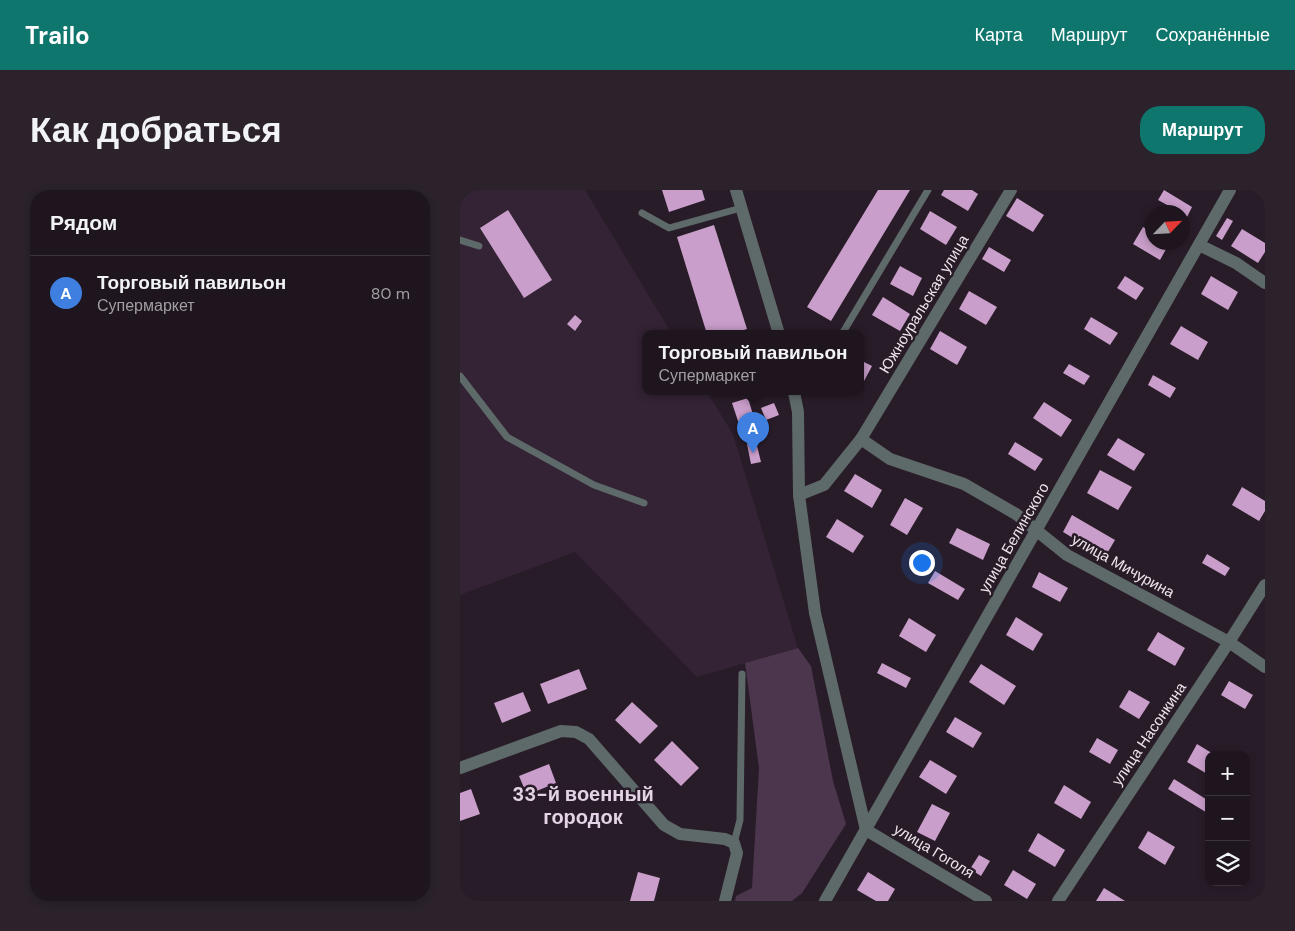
<!DOCTYPE html>
<html lang="ru">
<meta charset="utf-8">
<style>
:root{--surface:#1e151e;--page:#2b222b;--text:#f1f3f6;--muted:#a19fa4;--line:#3c343c;--accent:#0f766e}
body{margin:0;font-family:"DM Sans",sans-serif;background:var(--page);color:var(--text)}
.controls{position:absolute;right:15px;bottom:15px;display:grid;overflow:hidden;border-radius:10px;box-shadow:0 2px 8px #0003}
.controls button{width:45px;height:45px;display:grid;place-items:center;padding:0;border:0;border-bottom:1px solid var(--line);background:var(--surface);color:var(--text);font:25px sans-serif}
.compass{position:absolute;left:685px;top:15px;width:45px;height:45px;border-radius:50%;background:var(--surface);box-shadow:0 2px 8px #0003;rotate:65deg}
.you{position:absolute;left:461px;top:372px;width:18px;height:18px;margin:-12px;border:4px solid #fff;border-radius:50%;background:#1a73e8;box-shadow:0 0 0 8px #1a73e833}
.badge{display:grid;place-items:center;width:32px;height:32px;border-radius:50%;background:var(--accent);color:#fff;font-size:16px;font-weight:700}
.pin{position:absolute;translate:-50% -41px;filter:drop-shadow(0 1px 2px #0008)}
.pin::after{content:'';position:absolute;top:26px;width:18px;height:15px;background:inherit;clip-path:polygon(0 0,100% 0,50% 100%)}
.popup{position:absolute;left:182px;top:140px;width:222px;height:65px;box-sizing:border-box;display:grid;place-content:center;border-radius:10px;background:var(--surface);filter:drop-shadow(0 1px 4px #0005);font-size:16px;white-space:nowrap;color:var(--muted)}
.popup b{font-size:19px;color:var(--text)}
.popup::after{content:'';position:absolute;left:50%;top:100%;margin-left:-10px;border:10px solid transparent;border-top-color:var(--surface)}
.list{margin:0;padding:0;list-style:none}
h2{display:flex;justify-content:space-between;align-items:center;height:65px;margin:0;padding:0 20px;font-size:21px}
h2 small{font-size:16px;font-weight:400;color:var(--muted)}
.list li{display:grid;grid-template-columns:32px 1fr auto;gap:15px;align-items:center;box-sizing:border-box;height:75px;padding:0 20px;border-top:1px solid var(--line)}
.list b{display:block;font-size:19px;white-space:nowrap}
.list p{margin:0;font-size:16px;white-space:nowrap;color:var(--muted)}
.list em{font-size:16px;font-style:normal;color:var(--muted)}
.icon{flex:none;width:28px;height:28px;fill:none;stroke:currentColor;stroke-width:2;stroke-linecap:round;stroke-linejoin:round}
.map{position:relative;flex:none;width:805px;height:711px;overflow:hidden;border-radius:20px}
header{display:flex;align-items:center;gap:30px;box-sizing:border-box;height:70px;padding:0 25px;background:var(--accent);color:#fff}
header strong{font-size:24px}
nav{display:flex;gap:28px;margin-inline-start:auto;font-size:18px}
.intro{display:flex;align-items:center;justify-content:space-between;box-sizing:border-box;height:120px;padding:0 30px}
h1{margin:0;font-size:35px}
.button{padding:12px 22px;border-radius:20px;background:var(--accent);color:#fff;font-size:18px;font-weight:700}
main{display:flex;gap:30px;padding:0 30px}
aside{flex:1;background:var(--surface);border-radius:20px;box-shadow:0 2px 8px #0003}
.map>svg:first-child{display:block}
</style>
<header>
<strong>Trailo</strong>
<nav><a>Карта</a><a>Маршрут</a><a>Сохранённые</a></nav>
</header>
<div class="intro"><h1>Как добраться</h1><a class="button">Маршрут</a></div>
<main>
<aside>
<h2>Рядом<small></small></h2>
<ul class="list">
<li><span class="badge" style="background:#3f7fe0">A</span><div><b>Торговый павильон</b><p>Супермаркет</p></div><em>80 m</em></li>
</ul>
</aside>
<div class="map">
<svg width="805" height="711" viewBox="0 0 805 711">
<rect width="100%" height="100%" fill="#281c28"/>
<path fill="#332334" d="M 0,0 L 125,0 L 212,144 L 186,144 L 186,202 L 247,202 L 273,244 L 338,458 L 237,487 L 115,362 L 0,405 Z"/>
<path fill="#4c364d" d="M 338,458 L 351,476 L 373,591 L 386,634 L 342,703 L 332,711 L 275,711 L 276,706 L 292,698 L 299,578 L 285,473 Z"/>
<g fill="#c99eca">
<path d="M 202,0 L 242,0 L 245,10 L 209,22 Z"/>
<path d="M 418,0 L 450,0 L 371,131 L 347,117 Z"/>
<path d="M 484,0 L 512,0 L 518,4 L 508,21 L 481,5 Z"/>
<path d="M 704,0 L 732,17 L 727,27 L 722,22 L 720,22 L 698,10 Z"/>
<path d="M 557,8 L 584,25 L 573,42 L 546,26 Z"/>
<path d="M 48,20 L 92,90 L 64,108 L 20,38 Z"/>
<path d="M 470,21 L 497,37 L 486,55 L 460,39 Z"/>
<path d="M 767,28 L 773,31 L 762,50 L 756,46 Z"/>
<path d="M 254,35 L 287,139 L 271,144 L 247,144 L 217,47 Z"/>
<path d="M 683,37 L 692,42 L 692,52 L 710,52 L 700,70 L 673,54 Z"/>
<path d="M 782,39 L 805,53 L 805,62 L 798,73 L 771,56 Z"/>
<path d="M 529,57 L 551,70 L 544,82 L 522,69 Z"/>
<path d="M 440,76 L 462,88 L 453,106 L 430,94 Z"/>
<path d="M 665,86 L 684,98 L 676,110 L 657,98 Z"/>
<path d="M 751,86 L 778,102 L 768,120 L 741,104 Z"/>
<path d="M 509,101 L 537,117 L 526,135 L 499,119 Z"/>
<path d="M 423,107 L 450,124 L 440,141 L 412,125 Z"/>
<path d="M 115,125 L 122,131 L 115,141 L 107,134 Z"/>
<path d="M 631,127 L 658,143 L 650,155 L 624,139 Z"/>
<path d="M 721,136 L 748,152 L 738,170 L 710,154 Z"/>
<path d="M 480,141 L 507,157 L 497,175 L 470,159 Z"/>
<path d="M 400,170 L 412,176 L 403,193 L 400,192 Z"/>
<path d="M 609,174 L 630,186 L 624,195 L 603,183 Z"/>
<path d="M 693,185 L 716,198 L 710,208 L 688,195 Z"/>
<path d="M 288,208 L 296,235 L 281,240 L 272,213 Z"/>
<path d="M 584,212 L 612,230 L 601,247 L 573,228 Z"/>
<path d="M 314,213 L 319,225 L 306,230 L 301,218 Z"/>
<path d="M 658,248 L 685,264 L 674,281 L 647,265 Z"/>
<path d="M 296,252 L 301,272 L 291,274 L 287,254 Z"/>
<path d="M 555,252 L 583,269 L 575,281 L 548,264 Z"/>
<path d="M 640,280 L 672,297 L 658,320 L 627,303 Z"/>
<path d="M 395,284 L 422,300 L 412,318 L 384,301 Z"/>
<path d="M 782,297 L 805,311 L 805,321 L 799,331 L 772,315 Z"/>
<path d="M 445,308 L 463,318 L 447,345 L 430,335 Z"/>
<path d="M 612,325 L 655,350 L 645,367 L 603,342 Z"/>
<path d="M 377,329 L 404,346 L 393,363 L 366,347 Z"/>
<path d="M 497,338 L 530,354 L 523,370 L 489,353 Z"/>
<path d="M 747,364 L 770,378 L 765,386 L 742,373 Z"/>
<path d="M 475,381 L 505,399 L 498,410 L 468,393 Z"/>
<path d="M 579,382 L 608,398 L 600,412 L 572,397 Z"/>
<path d="M 556,427 L 583,444 L 573,461 L 546,445 Z"/>
<path d="M 449,428 L 476,445 L 466,462 L 439,446 Z"/>
<path d="M 698,442 L 725,458 L 715,476 L 687,460 Z"/>
<path d="M 422,473 L 451,488 L 446,498 L 417,483 Z"/>
<path d="M 521,474 L 556,496 L 544,515 L 509,492 Z"/>
<path d="M 119,479 L 127,499 L 88,514 L 80,494 Z"/>
<path d="M 769,491 L 793,505 L 785,519 L 761,505 Z"/>
<path d="M 669,500 L 690,512 L 679,529 L 659,517 Z"/>
<path d="M 63,502 L 71,521 L 42,533 L 34,513 Z"/>
<path d="M 172,512 L 198,536 L 180,554 L 155,530 Z"/>
<path d="M 495,527 L 522,543 L 513,558 L 486,542 Z"/>
<path d="M 637,548 L 658,560 L 650,574 L 629,562 Z"/>
<path d="M 212,551 L 239,578 L 221,596 L 194,570 Z"/>
<path d="M 737,554 L 755,565 L 749,565 L 749,585 L 727,572 Z"/>
<path d="M 470,570 L 497,586 L 486,604 L 459,587 Z"/>
<path d="M 89,574 L 96,593 L 67,605 L 59,586 Z"/>
<path d="M 714,589 L 749,611 L 749,624 L 708,599 Z"/>
<path d="M 604,595 L 631,612 L 621,629 L 594,613 Z"/>
<path d="M 11,599 L 20,624 L 0,631 L 0,603 Z"/>
<path d="M 472,614 L 490,623 L 475,651 L 457,642 Z"/>
<path d="M 688,641 L 715,657 L 705,675 L 678,658 Z"/>
<path d="M 578,643 L 605,660 L 595,677 L 568,661 Z"/>
<path d="M 519,665 L 530,671 L 521,686 L 510,679 Z"/>
<path d="M 553,680 L 576,694 L 567,709 L 544,695 Z"/>
<path d="M 178,682 L 200,688 L 194,711 L 170,711 Z"/>
<path d="M 408,682 L 435,699 L 428,711 L 416,711 L 397,700 Z"/>
<path d="M 644,698 L 665,711 L 636,711 Z"/>
</g>
<g fill="none" stroke-linecap="round" stroke-linejoin="round">
<g stroke="#5e6969" stroke-width="7">
<path d="M 182,23 L 209,38 L 281,18"/>
<path d="M 0,50 L 19,56"/>
<path d="M 382,144 L 468,0"/>
<path d="M 0,186 L 47,247 L 134,295 L 184,313"/>
<path d="M 274,653 L 280,630 L 282,484"/>
</g>
<g stroke="#5e6969" stroke-width="12">
<path d="M 276,0 L 319,144"/>
<path d="M 739,55 L 776,73 L 805,93"/>
<path d="M 334,202 L 338,222 L 339,305 L 355,423 L 406,640 L 526,711"/>
<path d="M 401,249 L 430,269 L 504,294 L 556,324 L 607,365 L 769,452 L 805,477"/>
<path d="M 339,305 L 364,295 L 401,249 L 551,0"/>
<path d="M 0,578 L 101,541 L 116,542 L 129,549 L 204,635 L 220,644 L 265,649 L 274,653 L 277,663 L 265,711"/>
<path d="M 365,711 L 770,0"/>
<path d="M 598,711 L 769,452 L 805,395"/>
</g>
</g>
<g text-anchor="middle" dominant-baseline="central" stroke-width="5" stroke-linejoin="round" paint-order="stroke">
<g font-size="15" fill="#ede5ed" stroke="#281c28">
<text transform="translate(464 114) rotate(-59)">Южноуральская улица</text>
<text transform="translate(554 348) rotate(-60)">улица Белинского</text>
<text transform="translate(663 376) rotate(29)">улица Мичурина</text>
<text transform="translate(689 544) rotate(-56)">улица Насонкина</text>
<text transform="translate(474 661) rotate(31)">улица Гоголя</text>
</g>
<g font-size="20" font-weight="bold" fill="#e3d3e4" stroke="#281c28">
<text x="123" y="604">33-й военный<tspan x="123" dy="23">городок</tspan></text>
</g>
</g>
</svg>
<div class="controls">
<button>+</button>
<button>−</button>
<button><svg class="icon" aria-label="layers" viewBox="0 0 24 24"><path d="M12 4l9 5-9 5-9-5zM3 14l9 5 9-5"/></svg></button>
</div>
<svg class="compass" viewBox="-18 -18 36 36"><path d="M0-13l5 13h-10z" fill="#e53935"/><path d="M0 13l5-13h-10z" fill="#a19fa4"/></svg>
<div class="you"></div>
<div class="pin badge" style="left:293px;top:263px;background:#3f7fe0">A</div>
<div class="popup"><b>Торговый павильон</b>Супермаркет</div>
</div>
</main>
